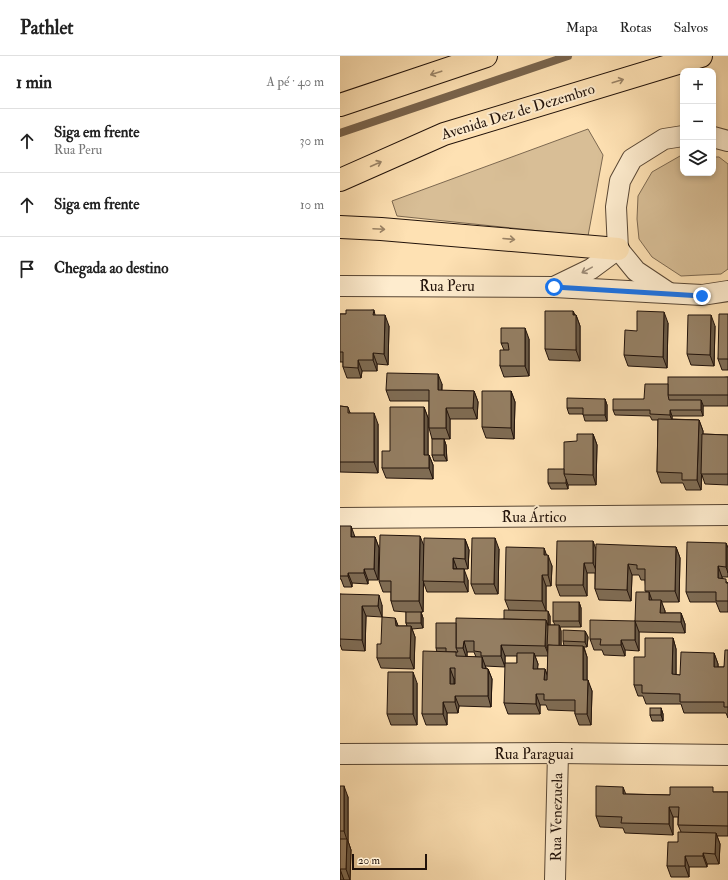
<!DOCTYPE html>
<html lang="pt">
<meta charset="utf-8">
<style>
:root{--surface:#fff;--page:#f6f6f6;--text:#222;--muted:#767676;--line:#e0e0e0}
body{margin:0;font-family:"IM FELL Double Pica",serif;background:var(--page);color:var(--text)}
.controls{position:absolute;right:12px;top:12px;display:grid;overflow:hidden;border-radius:8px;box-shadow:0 2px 6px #0003}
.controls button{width:36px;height:36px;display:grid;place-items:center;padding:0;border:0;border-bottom:1px solid var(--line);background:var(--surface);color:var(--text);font:20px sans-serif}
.scale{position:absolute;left:12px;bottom:10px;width:75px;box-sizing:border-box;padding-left:4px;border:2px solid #21120a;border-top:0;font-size:11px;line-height:14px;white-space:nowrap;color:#21120a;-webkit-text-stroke:3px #feecce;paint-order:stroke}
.stop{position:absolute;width:12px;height:12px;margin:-9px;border:3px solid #1a73e8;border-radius:50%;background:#fff}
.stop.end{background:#1a73e8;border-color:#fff;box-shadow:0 1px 4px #0008}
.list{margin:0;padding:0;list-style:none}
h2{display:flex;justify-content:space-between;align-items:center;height:52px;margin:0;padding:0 16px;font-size:17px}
h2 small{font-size:13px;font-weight:400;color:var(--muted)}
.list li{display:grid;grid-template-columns:26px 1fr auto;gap:12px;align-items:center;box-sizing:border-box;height:64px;padding:0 16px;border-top:1px solid var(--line)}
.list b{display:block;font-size:15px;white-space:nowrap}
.list p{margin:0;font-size:13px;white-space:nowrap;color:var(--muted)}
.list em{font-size:13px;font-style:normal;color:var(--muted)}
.icon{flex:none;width:22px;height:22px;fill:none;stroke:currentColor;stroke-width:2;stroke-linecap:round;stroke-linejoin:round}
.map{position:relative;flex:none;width:388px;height:824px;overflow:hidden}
header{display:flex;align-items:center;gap:24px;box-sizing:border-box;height:56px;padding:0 20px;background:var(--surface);border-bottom:1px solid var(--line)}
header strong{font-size:19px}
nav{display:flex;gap:22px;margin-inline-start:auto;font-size:14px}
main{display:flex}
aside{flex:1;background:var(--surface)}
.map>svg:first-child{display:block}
</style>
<header>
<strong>Pathlet</strong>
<nav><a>Mapa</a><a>Rotas</a><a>Salvos</a></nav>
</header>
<main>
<aside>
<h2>1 min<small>A pé · 40 m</small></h2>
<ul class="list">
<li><svg class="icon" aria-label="ahead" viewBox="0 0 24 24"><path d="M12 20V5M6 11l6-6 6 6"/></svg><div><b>Siga em frente</b><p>Rua Peru</p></div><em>30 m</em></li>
<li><svg class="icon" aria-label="ahead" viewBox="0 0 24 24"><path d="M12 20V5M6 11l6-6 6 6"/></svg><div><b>Siga em frente</b></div><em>10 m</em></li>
<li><svg class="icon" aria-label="arrive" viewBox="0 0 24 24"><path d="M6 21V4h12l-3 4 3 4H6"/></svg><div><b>Chegada ao destino</b></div></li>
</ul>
</aside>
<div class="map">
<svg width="388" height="824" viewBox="0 0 388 824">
<rect width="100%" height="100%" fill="#fee1b3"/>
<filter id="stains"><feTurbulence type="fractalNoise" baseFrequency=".005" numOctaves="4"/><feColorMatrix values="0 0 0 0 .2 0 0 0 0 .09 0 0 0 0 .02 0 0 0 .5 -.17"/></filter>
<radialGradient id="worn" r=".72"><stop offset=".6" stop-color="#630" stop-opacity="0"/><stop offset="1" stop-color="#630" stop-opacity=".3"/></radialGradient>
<g fill="#d8be96" stroke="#7c6850">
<path d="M 248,73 L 263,99 L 248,180 L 57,160 L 52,145 Z"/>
<path d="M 340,100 L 343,100 L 343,117 L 373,117 L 373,101 L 379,101 L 388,108 L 388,213 L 381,218 L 341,220 L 312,201 L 299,183 L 297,163 L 298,140 L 312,116 Z"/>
</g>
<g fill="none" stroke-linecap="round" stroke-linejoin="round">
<path stroke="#79644d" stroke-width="8" d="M 0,77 L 228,0"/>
<g stroke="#584634" stroke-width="22">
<g id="street">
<path d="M 373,81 L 388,85"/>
<path d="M 0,230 L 214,231 L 362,239 L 388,235"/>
<path d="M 214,231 L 251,213 L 278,193"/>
<path d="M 329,237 L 296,215 L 278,193 L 276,151 L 280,125 L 292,103 L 324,83 L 343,80"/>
<path d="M 0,462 L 388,459"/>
<path d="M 0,698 L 218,697 L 388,699"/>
<path d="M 215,824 L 218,697"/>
</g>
</g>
<g stroke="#21120a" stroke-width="24">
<g id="highway">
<path d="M 0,49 L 146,0"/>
<path d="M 0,124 L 104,78 L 361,0"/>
<path d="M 0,171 L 41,173 L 278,193"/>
</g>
</g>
<use href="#street" stroke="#feecce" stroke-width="20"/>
<use href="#highway" stroke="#fee1b3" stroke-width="22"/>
</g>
<g fill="#7f6c54" stroke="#21120a" fill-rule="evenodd">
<path d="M 34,254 L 35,259 L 49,270 L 48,309 L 37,308 L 37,315 L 22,315 L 21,322 L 7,322 L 3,311 L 3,306 L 0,306 L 0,258 L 6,258 Z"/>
<path d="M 233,255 L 235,259 L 236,259 L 240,270 L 240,305 L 209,304 L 205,293 Z"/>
<path d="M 388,258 L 388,314 L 382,314 L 378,303 Z"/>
<path d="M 328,267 L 327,312 L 288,310 L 284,299 Z"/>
<path d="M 375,270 L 374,310 L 351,309 L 347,298 Z"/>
<path d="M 189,283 L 189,320 L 164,321 L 160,310 L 164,294 L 161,287 Z"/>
<path d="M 388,321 L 388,350 L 363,350 L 363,360 L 332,360 L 332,363 L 359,364 L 363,375 L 363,378 L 388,379 L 388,429 L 365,428 L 362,419 L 361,434 L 346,434 L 343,427 L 321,427 L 317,416 L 318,364 L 312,364 L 310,360 L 275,359 L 273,354 L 304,343 L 328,328 Z"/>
<path d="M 102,328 L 102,335 L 134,335 L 138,346 L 137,363 L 110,363 L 110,383 L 92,383 L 89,372 L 89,345 L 50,345 L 46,334 Z"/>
<path d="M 171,335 L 175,346 L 174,383 L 146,382 L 142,371 Z"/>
<path d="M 265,343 L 267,349 L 267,365 L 245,365 L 243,358 L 229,358 L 227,352 Z"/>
<path d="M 0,350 L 8,351 L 10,357 L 38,368 L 38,417 L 0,416 Z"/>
<path d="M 84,351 L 88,362 L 88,399 L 89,399 L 93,409 L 93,423 L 46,422 L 42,412 L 50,395 Z"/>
<path d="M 253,378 L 257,389 L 256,429 L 228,429 L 228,433 L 211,433 L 208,427 L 224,413 L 237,385 Z"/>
<path d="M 104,383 L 106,389 L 107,405 L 94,405 L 92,399 Z"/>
<path d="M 0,470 L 15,481 L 35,481 L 39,492 L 38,524 L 28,524 L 28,528 L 12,527 L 12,531 L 4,531 L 1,523 L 0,523 Z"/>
<path d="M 125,483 L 129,494 L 128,513 L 117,513 L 128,524 L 128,536 L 87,536 L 83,525 Z"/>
<path d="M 386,487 L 388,492 L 388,521 L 382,521 L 382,522 L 388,527 L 388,556 L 380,556 L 376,546 L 350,546 L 346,536 Z"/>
<path d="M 84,490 L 83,556 L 81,556 L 83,562 L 83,572 L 72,573 L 75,581 L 74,613 L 41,612 L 37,602 L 41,588 L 55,562 L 58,570 L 67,570 L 66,567 L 66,556 L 54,555 L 51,545 L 51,536 L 43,536 L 39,525 Z"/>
<path d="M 256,491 L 336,491 L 340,502 L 339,546 L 321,546 L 325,555 L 325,557 L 341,557 L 345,568 L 345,577 L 299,576 L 299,595 L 285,594 L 285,600 L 264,599 L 262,594 L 254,594 L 250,583 L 295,565 L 306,536 L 305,524 L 301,524 L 299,519 L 292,519 L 291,545 L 259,544 L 255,533 L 255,517 L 247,517 L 247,540 L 220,540 L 216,529 Z"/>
<path d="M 204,492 L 206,499 L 212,510 L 211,530 L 206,530 L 206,555 L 210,560 L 210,569 L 215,569 L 213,565 L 239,546 L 241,552 L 241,571 L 220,571 L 221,575 L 221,590 L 224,590 L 223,585 L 245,575 L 248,581 L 247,591 L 244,591 L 247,601 L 247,624 L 252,635 L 251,669 L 239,669 L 235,658 L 235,655 L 208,654 L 206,649 L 200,649 L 200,658 L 168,658 L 164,647 L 177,607 L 177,600 L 165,600 L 165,611 L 145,610 L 146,612 L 148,613 L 152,623 L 151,651 L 119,650 L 118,657 L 107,657 L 107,669 L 86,669 L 82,658 L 97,596 L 96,592 L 116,567 L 164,563 L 169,554 L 165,544 ZM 127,596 L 134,596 L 136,601 L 127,601 ZM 195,600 L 208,600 L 207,621 L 205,613 L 197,613 L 198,608 ZM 114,623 L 115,623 L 115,628 L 114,628 Z"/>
<path d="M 159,493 L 158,538 L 135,538 L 131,528 Z"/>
<path d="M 0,538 L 42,549 L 42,561 L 26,560 L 25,595 L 2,594 L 0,588 Z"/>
<path d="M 333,582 L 336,593 L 336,619 L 340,619 L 374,597 L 378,608 L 378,611 L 384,611 L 388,594 L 388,662 L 386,657 L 344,657 L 341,648 L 306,648 L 303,640 L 298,640 L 294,629 L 305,601 Z"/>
<path d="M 77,627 L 77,669 L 51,669 L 47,658 Z"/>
<path d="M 321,652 L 323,658 L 323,665 L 312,665 L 310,659 Z"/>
<path d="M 0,730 L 8,741 L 8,785 L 11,794 L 10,824 L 0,824 Z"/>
<path d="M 375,736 L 388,736 L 388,780 L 377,780 L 380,788 L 379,808 L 367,808 L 367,811 L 349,811 L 349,821 L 331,821 L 327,810 L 338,786 L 341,776 L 338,769 L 338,761 L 333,761 L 333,779 L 285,777 L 283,772 L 260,771 L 256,760 L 286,738 L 330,739 Z"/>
</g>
<g fill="#685845" stroke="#21120a">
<path d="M 233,255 L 236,262 L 236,259 L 240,270 L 240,305 L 236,294 Z"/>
<path d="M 324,256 L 328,267 L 327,312 L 323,301 Z"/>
<path d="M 45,259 L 49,270 L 48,309 L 44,298 Z"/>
<path d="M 371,259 L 375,270 L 374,310 L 370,299 Z"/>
<path d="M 185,272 L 189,283 L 189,320 L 185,310 Z"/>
<path d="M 33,297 L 37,308 L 37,315 L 33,304 Z"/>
<path d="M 18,304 L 22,315 L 21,322 L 18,312 Z"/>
<path d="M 98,318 L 102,328 L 101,345 L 98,334 Z"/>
<path d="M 134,335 L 138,346 L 137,363 L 133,352 Z"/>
<path d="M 171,335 L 175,346 L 174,383 L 171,372 Z"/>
<path d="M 265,343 L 267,349 L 267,365 L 265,359 Z"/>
<path d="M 361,344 L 363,349 L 363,360 L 361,354 Z"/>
<path d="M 84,351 L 88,362 L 88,410 L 84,399 Z"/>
<path d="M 106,352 L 110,363 L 110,383 L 106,372 Z"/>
<path d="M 330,354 L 332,360 L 332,365 L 330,359 Z"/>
<path d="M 34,357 L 38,368 L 38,417 L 34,406 Z"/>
<path d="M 359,364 L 363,375 L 361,434 L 357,424 Z"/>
<path d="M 253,378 L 257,389 L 256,429 L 253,419 Z"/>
<path d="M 104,383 L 106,389 L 107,405 L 104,399 Z"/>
<path d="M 89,399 L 93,409 L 93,423 L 89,412 Z"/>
<path d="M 226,423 L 228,429 L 228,433 L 226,427 Z"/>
<path d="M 11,470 L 15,481 L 11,481 Z"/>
<path d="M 80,480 L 84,490 L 83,556 L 79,545 Z"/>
<path d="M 35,481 L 39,492 L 38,524 L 34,513 Z"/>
<path d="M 155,482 L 159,493 L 158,538 L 154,528 Z"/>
<path d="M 125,483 L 129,494 L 128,513 L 125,503 Z"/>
<path d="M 253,485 L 257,496 L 257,517 L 253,507 Z"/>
<path d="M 386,487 L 388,492 L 388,517 L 386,511 Z"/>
<path d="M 336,491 L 340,502 L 339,546 L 335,535 Z"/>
<path d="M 204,492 L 208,503 L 204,499 Z"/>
<path d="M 208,499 L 212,510 L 211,530 L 208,519 Z"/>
<path d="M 113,502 L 117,513 L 113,513 Z"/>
<path d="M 244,507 L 247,517 L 247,540 L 243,529 Z"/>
<path d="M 288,508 L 292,519 L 291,545 L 287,534 Z"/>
<path d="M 378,510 L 382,521 L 382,533 L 378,522 Z"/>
<path d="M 24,513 L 28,524 L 28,528 L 24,517 Z"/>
<path d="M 124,513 L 128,524 L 128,536 L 124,526 Z"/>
<path d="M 8,517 L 12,527 L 12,531 L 8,520 Z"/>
<path d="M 202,519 L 206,530 L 206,555 L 202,545 Z"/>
<path d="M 309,536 L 313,547 L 309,544 Z"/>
<path d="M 39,539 L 42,549 L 42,561 L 38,550 Z"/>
<path d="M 321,544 L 325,555 L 324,566 L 320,557 Z"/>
<path d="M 239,546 L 241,552 L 241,571 L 239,565 Z"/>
<path d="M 22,550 L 26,560 L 25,595 L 22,584 Z"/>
<path d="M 208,555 L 210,560 L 210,575 L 208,569 Z"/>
<path d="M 81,556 L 83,562 L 83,572 L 81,567 Z"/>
<path d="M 341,557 L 345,568 L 345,577 L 341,566 Z"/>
<path d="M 55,562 L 59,572 L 56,570 Z"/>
<path d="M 206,564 L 210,575 L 207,592 L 209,598 L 209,600 L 205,590 Z"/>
<path d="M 295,565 L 299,576 L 299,595 L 295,584 Z"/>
<path d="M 219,569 L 221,575 L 221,598 L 219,592 Z"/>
<path d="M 71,570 L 75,581 L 74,613 L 70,602 Z"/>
<path d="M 245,575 L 248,581 L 247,591 L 245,586 Z"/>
<path d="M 333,582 L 336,593 L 336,629 L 332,618 Z"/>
<path d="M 281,584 L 285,594 L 285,600 L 281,589 Z"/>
<path d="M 124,585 L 127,596 L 127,603 L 123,592 Z"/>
<path d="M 161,589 L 165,600 L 165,611 L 161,600 Z"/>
<path d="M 243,590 L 247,601 L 247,635 L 243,624 Z"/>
<path d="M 194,597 L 198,608 L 197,624 L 193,613 Z"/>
<path d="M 374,597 L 378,608 L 378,622 L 374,611 Z"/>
<path d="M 142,601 L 146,612 L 146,623 L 142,612 Z"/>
<path d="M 110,612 L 114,623 L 114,638 L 110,628 Z"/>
<path d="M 148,613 L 152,623 L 151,651 L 148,640 Z"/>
<path d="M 205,613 L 209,624 L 208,635 L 204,624 Z"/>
<path d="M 73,616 L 77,627 L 77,669 L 73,658 Z"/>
<path d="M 248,624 L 252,635 L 251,669 L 247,658 Z"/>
<path d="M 196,638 L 200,649 L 200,658 L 196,648 Z"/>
<path d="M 115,640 L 119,650 L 118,657 L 115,646 Z"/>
<path d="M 103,646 L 107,657 L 107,669 L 103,658 Z"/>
<path d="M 321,652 L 323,658 L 323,665 L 321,659 Z"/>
<path d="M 4,730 L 8,741 L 8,785 L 11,794 L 10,824 L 6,813 L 7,784 L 4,775 Z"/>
<path d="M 283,731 L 287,741 L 283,738 Z"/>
<path d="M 329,751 L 333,761 L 333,779 L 329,768 Z"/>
<path d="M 376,777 L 380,788 L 379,808 L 375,798 Z"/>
<path d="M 363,797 L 367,808 L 367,811 L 363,800 Z"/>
<path d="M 345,800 L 349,811 L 349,821 L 345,810 Z"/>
<path d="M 0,813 L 4,824 L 0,824 Z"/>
</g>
<g fill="#947e62" stroke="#21120a" fill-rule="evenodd">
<path d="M 6,254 L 34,254 L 33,259 L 45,259 L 44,298 L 33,297 L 33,304 L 18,304 L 18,312 L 3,311 L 3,296 L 0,296 L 0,258 L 6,258 Z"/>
<path d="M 205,255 L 233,255 L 233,259 L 236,259 L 236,294 L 205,293 Z"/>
<path d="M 297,255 L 324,256 L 323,301 L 284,299 L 285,274 L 297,275 Z"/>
<path d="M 379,258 L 388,258 L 388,303 L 378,303 Z"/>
<path d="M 348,259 L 371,259 L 370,299 L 347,298 Z"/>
<path d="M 161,272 L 185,272 L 185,310 L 160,310 L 160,294 L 169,294 L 168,287 L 161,287 Z"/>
<path d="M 47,317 L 98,318 L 98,334 L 134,335 L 133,352 L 106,352 L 106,372 L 89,372 L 89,334 L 46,334 Z"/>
<rect x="328" y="321" width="60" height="18"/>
<path d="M 305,328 L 328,328 L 328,339 L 329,344 L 361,344 L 361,354 L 330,354 L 330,359 L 310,358 L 310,354 L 273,354 L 273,343 L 304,343 Z"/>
<path d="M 142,335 L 171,335 L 171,372 L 142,371 Z"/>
<path d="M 227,342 L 265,343 L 265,359 L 243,359 L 243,352 L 227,352 Z"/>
<path d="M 0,350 L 8,351 L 8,357 L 34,357 L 34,406 L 0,406 Z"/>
<path d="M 50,351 L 84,351 L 84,399 L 89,399 L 89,412 L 42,412 L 42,395 L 50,395 Z"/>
<path d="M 318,363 L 359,364 L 357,424 L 342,424 L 342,417 L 317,416 Z"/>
<path d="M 237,378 L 253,378 L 253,419 L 224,418 L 224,386 L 237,385 Z"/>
<path d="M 362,378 L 388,379 L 388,418 L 361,418 Z"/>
<rect x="92" y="383" width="12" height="16"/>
<path d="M 208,413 L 224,413 L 224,418 L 226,423 L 226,427 L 208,427 Z"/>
<path d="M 0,470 L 11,470 L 11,481 L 35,481 L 34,513 L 24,513 L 24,517 L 8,517 L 8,520 L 0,520 Z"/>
<path d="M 40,479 L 80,480 L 79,545 L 51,545 L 51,525 L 39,525 Z"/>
<path d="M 84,482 L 125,483 L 125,503 L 113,502 L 113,513 L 124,513 L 124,526 L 83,525 Z"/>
<path d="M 132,482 L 155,482 L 154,528 L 131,528 Z"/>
<path d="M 217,485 L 253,485 L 253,507 L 244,507 L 243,529 L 216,529 Z"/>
<path d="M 347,486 L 386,487 L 386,511 L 378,510 L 378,522 L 386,523 L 386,527 L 388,527 L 388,545 L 376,545 L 376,536 L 346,536 Z"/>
<path d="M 256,488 L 336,491 L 335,535 L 305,535 L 305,513 L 297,513 L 297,509 L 288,508 L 287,534 L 255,533 Z"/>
<path d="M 166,491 L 204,492 L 204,499 L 208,499 L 208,519 L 202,519 L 202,545 L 165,544 Z"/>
<path d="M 296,536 L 309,536 L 309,544 L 321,544 L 320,557 L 341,557 L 341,566 L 295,565 Z"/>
<path d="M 0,538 L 39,539 L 38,550 L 22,550 L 22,584 L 0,583 Z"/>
<rect x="213" y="546" width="26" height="19"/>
<path d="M 164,554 L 208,555 L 208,569 L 206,564 L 164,563 Z"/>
<rect x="66" y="556" width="15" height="11"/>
<path d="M 42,561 L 55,562 L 56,570 L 71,570 L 70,602 L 37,602 L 37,588 L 41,588 Z"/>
<path d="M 116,562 L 206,564 L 205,590 L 161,589 L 161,600 L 141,600 L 141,596 L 134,595 L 134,585 L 124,585 L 123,592 L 116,592 Z"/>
<path d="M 250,564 L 295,565 L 295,584 L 281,584 L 281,589 L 260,589 L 261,583 L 250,583 Z"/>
<path d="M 96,567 L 116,567 L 116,592 L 118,596 L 106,596 L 106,592 L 96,592 Z"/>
<path d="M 208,569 L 219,569 L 219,590 L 208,589 L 208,592 L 207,592 Z"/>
<path d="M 223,574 L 245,575 L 245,586 L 223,585 Z"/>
<path d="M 305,582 L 333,582 L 332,618 L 340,619 L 341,596 L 374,597 L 374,611 L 384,611 L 385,594 L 388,594 L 388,651 L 384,651 L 384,646 L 340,646 L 340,638 L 302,637 L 302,629 L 294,629 L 294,601 L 305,601 Z"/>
<path d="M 208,589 L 243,590 L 243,624 L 248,624 L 247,658 L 235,658 L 235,644 L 204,644 L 204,638 L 196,638 L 196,648 L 164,647 L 165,607 L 177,607 L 177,597 L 194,597 L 193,613 L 205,613 L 204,624 L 207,624 Z"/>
<path d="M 83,595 L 116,596 L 116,600 L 142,601 L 142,612 L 148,613 L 148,640 L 115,640 L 115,646 L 103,646 L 103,658 L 82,658 ZM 110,612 L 115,612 L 115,628 L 110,628 Z"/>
<path d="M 48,616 L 73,616 L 73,658 L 47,658 Z"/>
<rect x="310" y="652" width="11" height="7"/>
<rect x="0" y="730" width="4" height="45"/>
<path d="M 256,730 L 283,731 L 283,738 L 330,739 L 330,731 L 373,731 L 373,736 L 388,736 L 388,770 L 338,769 L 339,751 L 329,751 L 329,768 L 281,767 L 282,761 L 256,760 Z"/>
<path d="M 338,776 L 376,777 L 375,798 L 363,797 L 363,800 L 345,800 L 345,810 L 327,810 L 328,786 L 338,786 Z"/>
<path d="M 0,783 L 7,783 L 6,813 L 0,813 L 0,824 Z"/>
</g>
<defs><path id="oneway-shaft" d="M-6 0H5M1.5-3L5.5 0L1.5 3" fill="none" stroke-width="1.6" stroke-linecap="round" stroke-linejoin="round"/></defs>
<g stroke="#9b8467">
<use href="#oneway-shaft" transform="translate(96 17) rotate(162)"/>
<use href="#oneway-shaft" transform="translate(278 25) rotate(-17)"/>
<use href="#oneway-shaft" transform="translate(36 108) rotate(-24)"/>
<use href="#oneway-shaft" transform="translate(39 173) rotate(3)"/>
<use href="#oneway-shaft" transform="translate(169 183) rotate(5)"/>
</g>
<use stroke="#9b8a76" href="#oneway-shaft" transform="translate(247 214) rotate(151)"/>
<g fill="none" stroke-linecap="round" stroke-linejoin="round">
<path stroke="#1a73e8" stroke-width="5" d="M 214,231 L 362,240"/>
</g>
<g text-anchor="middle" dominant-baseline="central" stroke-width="4" stroke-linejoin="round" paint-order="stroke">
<g font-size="15" fill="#21120a" stroke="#feecce">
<text transform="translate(178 56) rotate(-17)">Avenida Dez de Dezembro</text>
<text x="107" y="230">Rua Peru</text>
<text x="194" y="461">Rua Ártico</text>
<text x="194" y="698">Rua Paraguai</text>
<text transform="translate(217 761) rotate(-89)">Rua Venezuela</text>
</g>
</g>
<rect width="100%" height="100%" filter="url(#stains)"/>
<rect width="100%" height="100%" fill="url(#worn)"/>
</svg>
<div class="controls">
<button>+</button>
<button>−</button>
<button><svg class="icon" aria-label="layers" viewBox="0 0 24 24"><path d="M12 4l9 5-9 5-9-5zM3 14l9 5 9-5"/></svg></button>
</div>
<div class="scale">20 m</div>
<div class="stop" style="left:214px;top:231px"></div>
<div class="stop end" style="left:362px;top:240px"></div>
</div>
</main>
